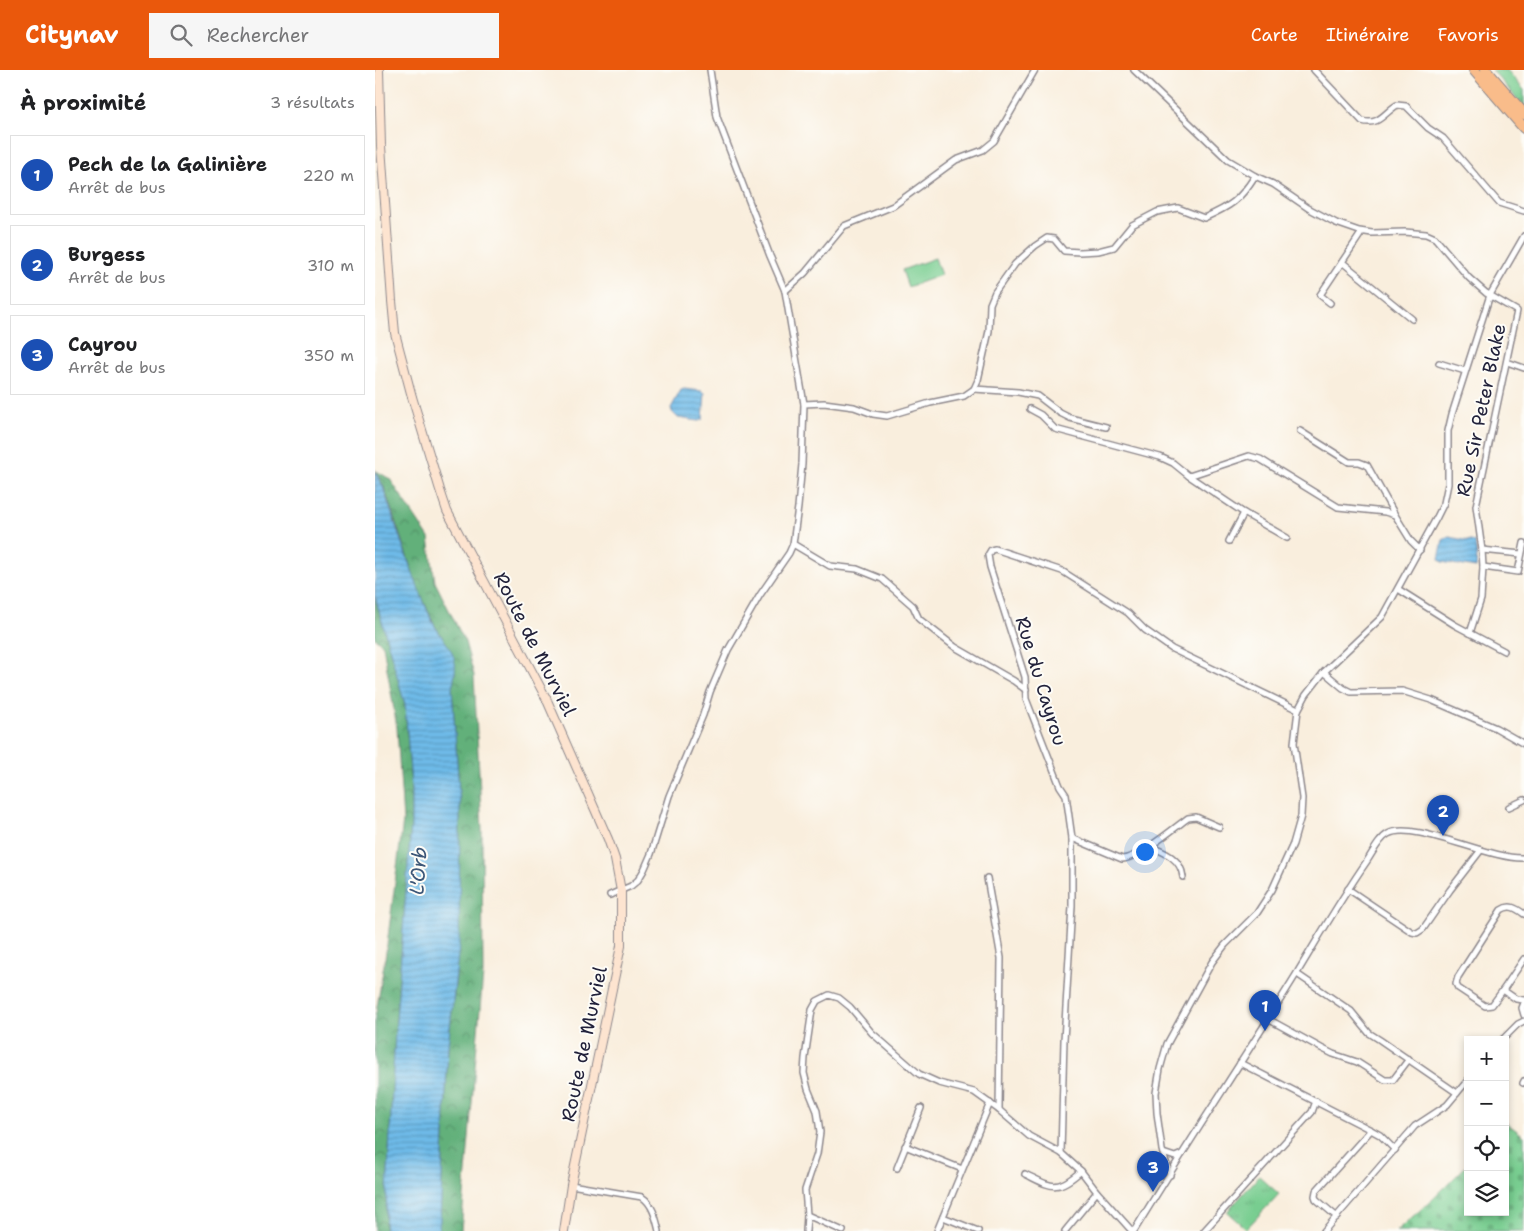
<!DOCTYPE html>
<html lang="fr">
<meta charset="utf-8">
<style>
:root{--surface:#fff;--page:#f6f6f6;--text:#202124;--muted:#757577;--line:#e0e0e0;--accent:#ea580c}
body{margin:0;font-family:"Shantell Sans",sans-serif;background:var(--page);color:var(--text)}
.controls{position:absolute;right:15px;bottom:15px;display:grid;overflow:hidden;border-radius:0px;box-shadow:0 2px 8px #0003}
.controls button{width:45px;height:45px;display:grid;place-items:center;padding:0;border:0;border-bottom:1px solid var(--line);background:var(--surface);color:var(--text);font:25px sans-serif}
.you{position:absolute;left:769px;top:781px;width:18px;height:18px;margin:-12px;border:4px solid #fff;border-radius:50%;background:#1a73e8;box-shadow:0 0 0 8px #1a73e833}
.badge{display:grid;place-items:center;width:32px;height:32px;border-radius:50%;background:var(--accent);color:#fff;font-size:16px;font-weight:700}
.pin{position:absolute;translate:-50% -41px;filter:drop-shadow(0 1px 2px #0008)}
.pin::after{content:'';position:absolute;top:26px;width:18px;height:15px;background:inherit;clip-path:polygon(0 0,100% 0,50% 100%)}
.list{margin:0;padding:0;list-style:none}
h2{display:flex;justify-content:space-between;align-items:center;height:65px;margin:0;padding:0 20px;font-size:21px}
h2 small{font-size:16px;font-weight:400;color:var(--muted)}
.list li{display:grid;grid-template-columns:32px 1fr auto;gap:15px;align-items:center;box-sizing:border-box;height:80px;margin:0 10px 10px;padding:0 10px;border:1px solid var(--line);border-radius:0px}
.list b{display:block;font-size:19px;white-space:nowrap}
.list p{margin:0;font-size:16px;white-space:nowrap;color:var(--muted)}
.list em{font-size:16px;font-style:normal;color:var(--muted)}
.icon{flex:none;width:28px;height:28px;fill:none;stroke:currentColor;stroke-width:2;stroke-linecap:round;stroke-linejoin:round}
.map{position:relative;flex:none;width:1149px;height:1161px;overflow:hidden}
header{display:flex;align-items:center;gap:30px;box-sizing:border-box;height:70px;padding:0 25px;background:var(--accent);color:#fff}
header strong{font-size:24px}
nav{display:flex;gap:28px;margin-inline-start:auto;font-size:18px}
.search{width:350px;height:45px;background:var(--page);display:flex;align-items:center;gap:12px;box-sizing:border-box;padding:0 18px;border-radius:0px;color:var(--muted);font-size:19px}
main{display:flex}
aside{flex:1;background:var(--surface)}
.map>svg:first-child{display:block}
</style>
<header>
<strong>Citynav</strong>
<div class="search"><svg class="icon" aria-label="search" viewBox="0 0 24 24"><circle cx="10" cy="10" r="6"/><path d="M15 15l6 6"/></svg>Rechercher</div>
<nav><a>Carte</a><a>Itinéraire</a><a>Favoris</a></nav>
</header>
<main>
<aside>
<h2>À proximité<small>3 résultats</small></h2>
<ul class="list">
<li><span class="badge" style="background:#1a4fb4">1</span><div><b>Pech de la Galinière</b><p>Arrêt de bus</p></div><em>220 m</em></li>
<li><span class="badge" style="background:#1a4fb4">2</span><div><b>Burgess</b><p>Arrêt de bus</p></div><em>310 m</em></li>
<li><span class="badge" style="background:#1a4fb4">3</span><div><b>Cayrou</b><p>Arrêt de bus</p></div><em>350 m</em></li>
</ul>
</aside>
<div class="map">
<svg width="1149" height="1161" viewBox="0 0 1149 1161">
<defs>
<pattern id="grass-tufts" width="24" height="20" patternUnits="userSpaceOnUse" patternTransform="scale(1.25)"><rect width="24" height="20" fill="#78cd90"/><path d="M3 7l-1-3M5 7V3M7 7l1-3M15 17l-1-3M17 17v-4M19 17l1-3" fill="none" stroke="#68b07d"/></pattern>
<pattern id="forest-crowns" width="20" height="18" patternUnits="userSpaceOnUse" patternTransform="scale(1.25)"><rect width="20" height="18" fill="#62b07a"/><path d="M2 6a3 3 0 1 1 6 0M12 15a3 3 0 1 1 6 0" fill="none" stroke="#508f65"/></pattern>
<pattern id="cemetery-stones" width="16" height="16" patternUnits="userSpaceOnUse" patternTransform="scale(1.25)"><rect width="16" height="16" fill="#78cd90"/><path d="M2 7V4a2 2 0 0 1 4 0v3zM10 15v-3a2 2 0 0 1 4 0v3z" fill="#68b07d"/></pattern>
<pattern id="water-rules" width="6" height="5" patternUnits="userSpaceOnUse" patternTransform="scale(1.25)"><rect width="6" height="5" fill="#6ebae8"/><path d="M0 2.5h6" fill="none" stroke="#5a97bd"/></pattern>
</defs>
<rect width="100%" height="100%" fill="#fdfcf7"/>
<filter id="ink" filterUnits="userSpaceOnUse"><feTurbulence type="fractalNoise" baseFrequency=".02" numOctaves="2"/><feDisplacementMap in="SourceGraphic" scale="10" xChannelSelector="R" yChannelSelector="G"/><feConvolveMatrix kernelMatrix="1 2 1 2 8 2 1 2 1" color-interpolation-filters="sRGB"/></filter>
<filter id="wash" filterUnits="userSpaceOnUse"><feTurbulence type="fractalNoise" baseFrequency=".0096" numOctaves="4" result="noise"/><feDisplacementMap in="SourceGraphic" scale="20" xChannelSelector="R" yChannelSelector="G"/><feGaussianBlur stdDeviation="1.12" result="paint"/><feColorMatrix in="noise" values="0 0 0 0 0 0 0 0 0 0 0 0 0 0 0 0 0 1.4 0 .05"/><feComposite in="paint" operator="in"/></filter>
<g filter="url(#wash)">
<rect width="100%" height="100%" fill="#f9eedd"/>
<g fill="url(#grass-tufts)" stroke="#4d7866">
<path d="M 1117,0 L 1132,0 L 1149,20 L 1149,37 Z"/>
<path d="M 884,1106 L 904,1124 L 871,1159 L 852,1142 Z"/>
</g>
<g fill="url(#forest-crowns)" stroke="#42695a">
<path d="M 0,400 L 15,409 L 54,468 L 60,512 L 90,572 L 99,605 L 107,760 L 108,904 L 86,1161 L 63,1161 L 65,1150 L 73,976 L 81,907 L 85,736 L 77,618 L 80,603 L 75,579 L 59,554 L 42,516 L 9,417 Z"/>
<path d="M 0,526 L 30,635 L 36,715 L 36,756 L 20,963 L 10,1161 L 0,1161 L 0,949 L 11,882 L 28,751 L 22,658 L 8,575 L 0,568 Z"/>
</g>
<path fill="url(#cemetery-stones)" stroke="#4d7866" d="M 1130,1052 L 1149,1066 L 1149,1161 L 1021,1161 L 1057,1130 L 1093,1094 L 1093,1142 L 1130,1142 Z"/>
<path fill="#78cd90" stroke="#4d7866" d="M 560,188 L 566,205 L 533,217 L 527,200 Z"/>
<g fill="url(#water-rules)" stroke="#486e92">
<path d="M 309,319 L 327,321 L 330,323 L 328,349 L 324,351 L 303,348 L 297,342 L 296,338 L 306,320 Z"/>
<path d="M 0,402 L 8,417 C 23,463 38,508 57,551 C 64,565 77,576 80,592 C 81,600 79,610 77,618 L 85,736 L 84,876 L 73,976 L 65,1151 L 63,1161 L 10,1161 L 20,963 L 36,756 L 36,715 L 30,635 L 0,526 Z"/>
<path d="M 1074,467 L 1100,472 L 1102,485 L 1101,498 L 1067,492 L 1064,489 L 1068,470 Z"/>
</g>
</g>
<g filter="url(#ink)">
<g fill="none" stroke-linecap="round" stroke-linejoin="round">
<g stroke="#8e888c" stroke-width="8">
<g id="street">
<path d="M 759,0 L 853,90 L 880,106 L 898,114 L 933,138 L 961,153 L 984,161 L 997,163 L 1030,162 L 1051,164 L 1060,168 L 1094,208 L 1111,223 L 1142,241 L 1101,436 L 1107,480 L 1108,497 L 1106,529 L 1095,563"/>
<path d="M 939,0 L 987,51 C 1004,56 1009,43 1022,35 L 1031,36 L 1053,58 L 1068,68 L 1124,133 L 1149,141"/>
<path d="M 967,192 L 1037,249"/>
<path d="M 410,221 L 430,203 L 469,156 L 518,136 L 581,90 L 608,80 L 619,71 L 660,0"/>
<path d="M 955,233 L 945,225 L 987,162"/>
<path d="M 1132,292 L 1149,298"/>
<path d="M 1064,293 L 1090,301"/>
<path d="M 599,319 L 643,322 L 663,326 L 685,343 L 695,348 L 731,357"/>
<path d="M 429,334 L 449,333 L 479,337 L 498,344 L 512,346 L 555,333 L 589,326 L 599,319 L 603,310 L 614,261 L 615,234 L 620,222 L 640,194 L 660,176 L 672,168 L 679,169 L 689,181 L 705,182 L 723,181 L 739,177 L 757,155 L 782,142 L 803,138 L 829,148 C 856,136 864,131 880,106"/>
<path d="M 655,339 L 666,345 L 680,359 L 785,387 L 798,393 L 814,406 L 874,386 L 885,389 L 963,437 L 1010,442 L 1020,445 L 1036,471 L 1045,480"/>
<path d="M 925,361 L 974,392 L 984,392 L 992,395 L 1020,445"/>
<path d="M 814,406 L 869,443 L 912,468"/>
<path d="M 854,471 L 869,443"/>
<path d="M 418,474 L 455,496 L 482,499 L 507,509 L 538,536 L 544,549 L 580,577 L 639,611 L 651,620"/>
<path d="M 1107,480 L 1146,484"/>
<path d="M 1108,497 L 1143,502 L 1149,473"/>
<path d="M 1023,519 L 1080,555 L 1129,581"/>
<path d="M 949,602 L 968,618 L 976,622 L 1027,621 L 1056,630 L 1121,658 L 1149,674"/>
<path d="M 1134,737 L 1149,730"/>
<path d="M 697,768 L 747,789 C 764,788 798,759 813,748 L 821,747 L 844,757"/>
<path d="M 774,776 C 789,782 806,788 808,807"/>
<path d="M 612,808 L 626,888 L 624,1040"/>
<path d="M 973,819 L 1037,862 L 1042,863 L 1048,859 L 1075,820 L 1106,780"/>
<path d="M 235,825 L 256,816 L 263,810 L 269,800 L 276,784 L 294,726 L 328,645 L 335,622 L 353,580 L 385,525 L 414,483 L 418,474 L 423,437 L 427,394 L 429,334 L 410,221 L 395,186 L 342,47 L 335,0"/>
<path d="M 1149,889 L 1128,920 L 1141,929 L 1149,930"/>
<path d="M 922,904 L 976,941 L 994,963 L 1005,970 L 1082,1023"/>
<path d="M 1128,920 L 1117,935 L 1110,936 L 1083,918 L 1081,914 L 1083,907 L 1126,840 C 1135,834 1141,838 1149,844"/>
<path d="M 1149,933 L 1147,938 L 1149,945"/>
<path d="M 893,949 L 946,978 L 958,984 L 982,992 L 1010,1010 L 1018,1010 L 1034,989"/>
<path d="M 1127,970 L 1143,954 L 1149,951"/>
<path d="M 865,993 L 996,1060 L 1005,1065 L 1020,1080"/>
<path d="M 1148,1013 L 1149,1011"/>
<path d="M 530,1076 L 587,1099"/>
<path d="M 788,1083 L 800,1087 L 807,1084"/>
<path d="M 522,1098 L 546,1038"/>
<path d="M 650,1104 C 677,1117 681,1123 706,1101"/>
<path d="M 795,1105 L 787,1080 L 782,1043 L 781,1023 L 785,999 L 792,974 L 837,892 L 850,875 L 882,843 L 897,820 L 918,774 L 926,746 L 927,728 L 919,673 L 923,640 L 931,625 L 949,602 L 1007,547 L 1062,447 L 1069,433 L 1073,414 L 1073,361 L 1077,344 L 1115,225 L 1149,166"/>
<path d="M 196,1115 L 267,1127 C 278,1134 281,1149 284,1161"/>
<path d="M 432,1145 L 468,1161"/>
<path d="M 568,1147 L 603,1161"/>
<path d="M 962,1147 L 941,1129 L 940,1126 L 941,1121 L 996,1060"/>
<path d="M 431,1161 L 432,1145 L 430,1120 L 442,1084 L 445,1062 L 442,1041 L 433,1019 L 429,1003 L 430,988 L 437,940 L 442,931 L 454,925 L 464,928 L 475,937 L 497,963 L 544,1004 L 564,1013 L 599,1022 L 624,1040 L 654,1066 L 686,1083"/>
<path d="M 562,1161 L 615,1033"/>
<path d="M 690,1161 L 722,1122"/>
<path d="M 757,1161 L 722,1122 L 706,1101 L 686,1083 L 689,970 L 697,836 L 697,768 L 691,725 L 685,716 L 651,629 L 650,607 L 615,497 L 613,485 L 616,480 L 620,479 L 687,501 L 753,543 L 770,560 L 797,579 L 923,640"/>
<path d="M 759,1161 C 812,1074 869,989 922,903 C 945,865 967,827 992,791 C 998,782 1004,769 1013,764 C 1039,750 1115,790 1149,788"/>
<path d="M 829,1161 L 937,1042 L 941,1031"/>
<path d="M 949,1161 L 1040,1056 L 1072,1035 L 1093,1010"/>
</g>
</g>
<g stroke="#8e888c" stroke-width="10">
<path id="secondary" d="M 4,0 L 6,76 L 17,231 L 20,263 L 37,327 L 65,420 L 72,441 L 171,628 L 233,769 L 240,789 L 246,821 L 246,876 L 196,1115 L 189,1161"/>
</g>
<g stroke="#8e888c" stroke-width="12">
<g id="highway">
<path d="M 1099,0 L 1149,58"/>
<path d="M 1111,0 L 1149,44"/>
</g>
</g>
<use href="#street" stroke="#fff" stroke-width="5"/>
<use href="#secondary" stroke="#fde4d0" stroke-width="8"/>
<use href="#highway" stroke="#f9bc8a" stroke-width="10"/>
</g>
</g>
<g text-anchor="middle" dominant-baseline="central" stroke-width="4" stroke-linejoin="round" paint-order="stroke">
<g font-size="19" fill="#22223b" stroke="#fdfcf7">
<text transform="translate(1106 340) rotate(-78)">Rue Sir Peter Blake</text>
<text transform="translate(160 574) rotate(63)">Route de Murviel</text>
<text transform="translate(666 611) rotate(73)">Rue du Cayrou</text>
<text transform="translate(209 974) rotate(-78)">Route de Murviel</text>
</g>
<g font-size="20" font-style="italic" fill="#3d5778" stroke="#fdfcf7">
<text transform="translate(43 801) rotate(-86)">L'Orb</text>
</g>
</g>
</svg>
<div class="controls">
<button>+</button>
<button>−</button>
<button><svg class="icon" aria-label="locate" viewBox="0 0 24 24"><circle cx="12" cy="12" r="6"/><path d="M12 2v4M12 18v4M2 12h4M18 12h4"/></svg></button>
<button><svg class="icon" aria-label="layers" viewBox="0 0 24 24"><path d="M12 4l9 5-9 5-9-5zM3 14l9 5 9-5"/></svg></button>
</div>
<div class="you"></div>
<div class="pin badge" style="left:890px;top:961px;background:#1a4fb4">1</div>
<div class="pin badge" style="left:1068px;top:766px;background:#1a4fb4">2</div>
<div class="pin badge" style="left:778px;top:1122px;background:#1a4fb4">3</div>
</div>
</main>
